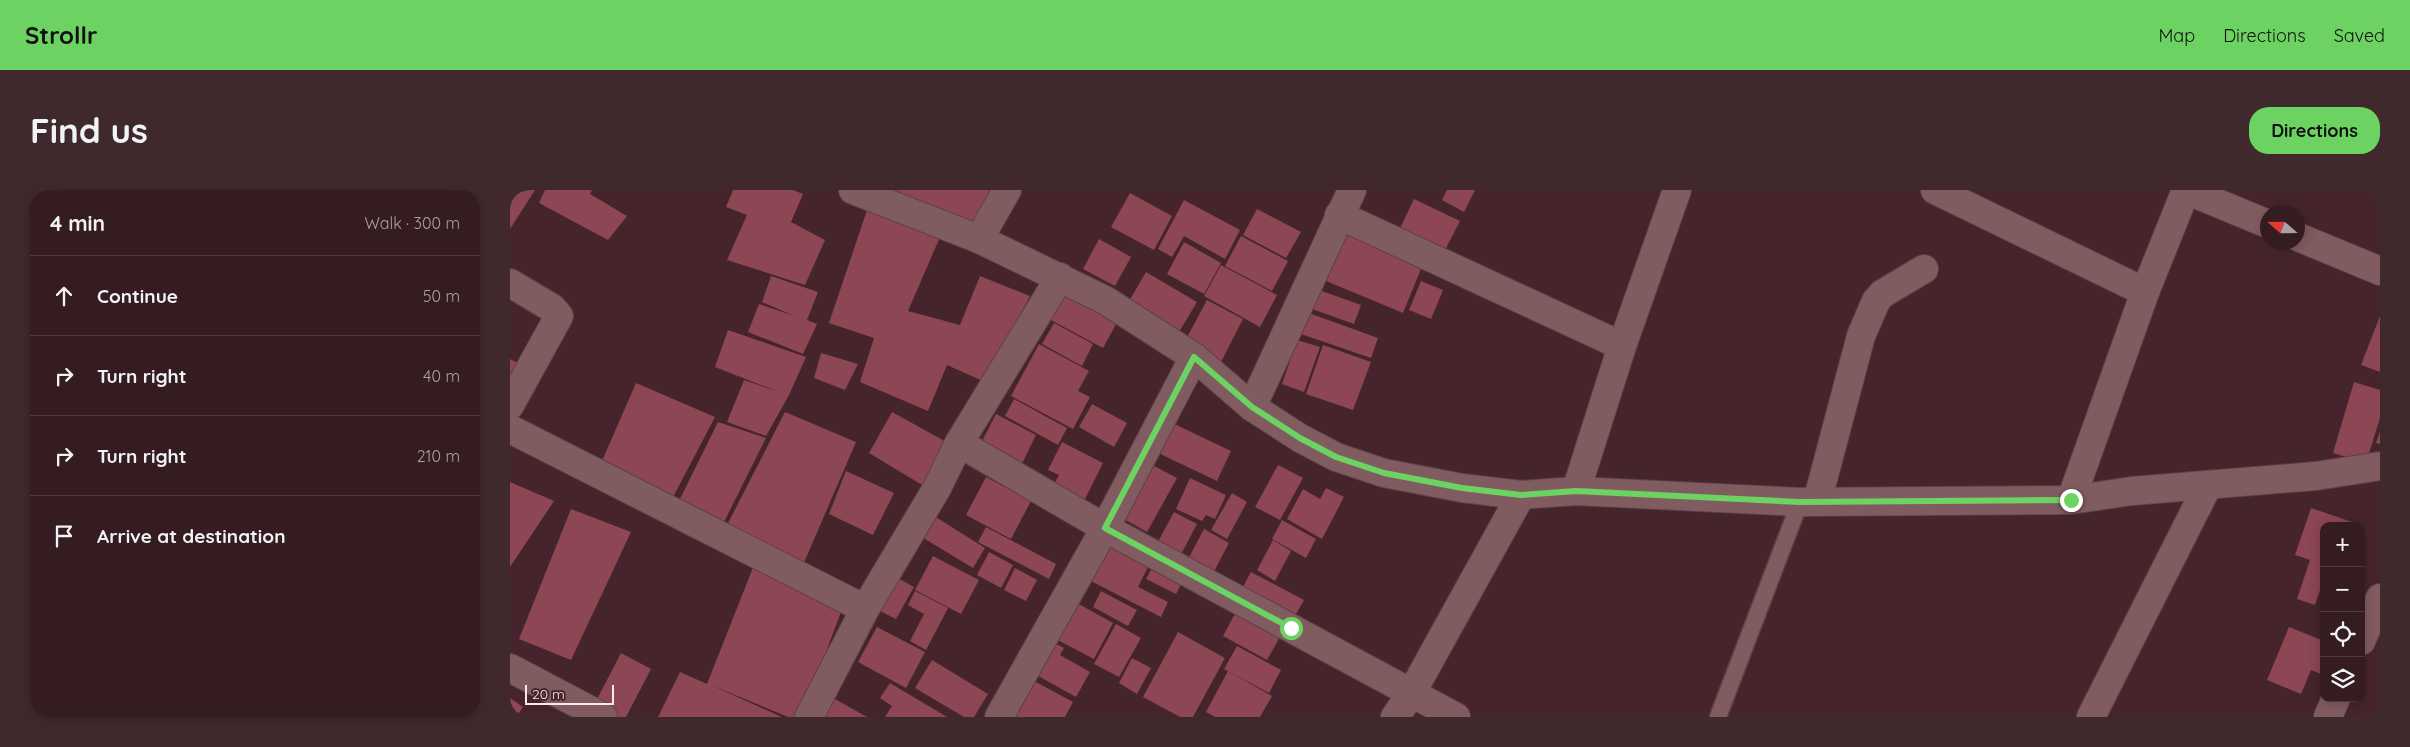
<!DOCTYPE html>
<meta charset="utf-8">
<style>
:root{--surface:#341c20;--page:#3f292d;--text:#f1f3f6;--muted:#a9a1a5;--line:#4e3a3e;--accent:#6cd362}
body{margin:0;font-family:Quicksand,sans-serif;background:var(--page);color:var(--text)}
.controls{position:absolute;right:15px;bottom:15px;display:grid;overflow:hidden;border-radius:10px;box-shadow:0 2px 12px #0003}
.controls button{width:45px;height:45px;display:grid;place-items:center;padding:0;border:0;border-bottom:1px solid var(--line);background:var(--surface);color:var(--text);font:25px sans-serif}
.compass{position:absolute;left:1750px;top:15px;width:45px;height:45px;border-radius:50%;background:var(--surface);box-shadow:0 2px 12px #0003;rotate:290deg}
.scale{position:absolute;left:15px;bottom:12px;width:89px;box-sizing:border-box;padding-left:5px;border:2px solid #fde7ea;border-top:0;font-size:14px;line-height:18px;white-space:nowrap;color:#fde7ea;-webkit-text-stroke:4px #45252b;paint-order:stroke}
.stop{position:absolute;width:15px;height:15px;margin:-11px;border:4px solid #6cd362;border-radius:50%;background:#fff}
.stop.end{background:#6cd362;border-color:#fff;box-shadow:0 1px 5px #0008}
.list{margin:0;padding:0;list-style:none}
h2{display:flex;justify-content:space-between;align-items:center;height:65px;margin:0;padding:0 20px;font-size:21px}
h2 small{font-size:16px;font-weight:400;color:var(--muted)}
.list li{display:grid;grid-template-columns:32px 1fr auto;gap:15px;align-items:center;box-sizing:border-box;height:80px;padding:0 20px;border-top:1px solid var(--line)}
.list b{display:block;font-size:19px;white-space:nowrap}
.list em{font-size:16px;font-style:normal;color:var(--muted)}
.icon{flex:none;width:28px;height:28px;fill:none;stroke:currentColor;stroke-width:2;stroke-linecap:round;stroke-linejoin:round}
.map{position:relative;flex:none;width:1870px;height:527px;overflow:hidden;border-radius:20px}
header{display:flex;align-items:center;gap:30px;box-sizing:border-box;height:70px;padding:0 25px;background:var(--accent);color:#111}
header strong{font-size:24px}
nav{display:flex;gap:28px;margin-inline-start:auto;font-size:18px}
.intro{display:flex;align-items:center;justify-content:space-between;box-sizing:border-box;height:120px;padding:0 30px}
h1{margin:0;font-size:35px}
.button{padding:12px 22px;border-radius:20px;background:var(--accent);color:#111;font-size:18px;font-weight:700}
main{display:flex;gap:30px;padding:0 30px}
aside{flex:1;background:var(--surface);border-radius:20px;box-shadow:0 2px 12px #0003}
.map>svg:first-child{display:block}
</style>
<header>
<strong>Strollr</strong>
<nav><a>Map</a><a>Directions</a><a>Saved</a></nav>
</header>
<div class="intro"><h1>Find us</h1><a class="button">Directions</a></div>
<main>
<aside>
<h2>4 min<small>Walk · 300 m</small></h2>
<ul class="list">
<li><svg class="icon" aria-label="ahead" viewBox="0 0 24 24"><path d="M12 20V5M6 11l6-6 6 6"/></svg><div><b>Continue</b></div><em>50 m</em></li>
<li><svg class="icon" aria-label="right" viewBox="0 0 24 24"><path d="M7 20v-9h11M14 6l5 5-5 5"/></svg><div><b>Turn right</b></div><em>40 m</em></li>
<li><svg class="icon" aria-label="right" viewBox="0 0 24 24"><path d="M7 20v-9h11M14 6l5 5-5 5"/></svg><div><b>Turn right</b></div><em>210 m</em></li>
<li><svg class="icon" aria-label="arrive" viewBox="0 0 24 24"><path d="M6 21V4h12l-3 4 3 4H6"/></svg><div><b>Arrive at destination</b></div></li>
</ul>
</aside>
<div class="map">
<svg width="1870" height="527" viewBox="0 0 1870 527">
<rect width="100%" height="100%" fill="#45252b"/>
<g fill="#8c4654">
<path d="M 0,0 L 25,0 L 0,39 Z"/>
<path d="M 35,0 L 82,0 L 80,4 L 117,26 L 98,50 L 29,13 Z"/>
<path d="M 223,0 L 283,0 L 293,4 L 281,32 L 315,50 L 295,95 L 217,70 L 237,25 L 216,17 Z"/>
<path d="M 365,0 L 488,0 L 464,45 Z"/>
<path d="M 937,0 L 965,0 L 954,22 L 932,10 Z"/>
<path d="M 620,3 L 662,26 L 644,60 L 601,37 Z"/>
<path d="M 904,9 L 950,31 L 935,60 L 890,38 Z"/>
<path d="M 674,10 L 730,40 L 715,69 L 674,46 L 662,67 L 648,59 Z"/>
<path d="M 747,19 L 791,42 L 776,68 L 733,45 Z"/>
<path d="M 357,20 L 430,47 L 398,121 L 450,135 L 470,86 L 520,106 L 475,192 L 437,175 L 418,221 L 350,192 L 364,148 L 319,133 Z"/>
<path d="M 837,42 L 913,74 L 893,123 L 816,91 Z"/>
<path d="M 731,46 L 778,71 L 762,101 L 715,76 Z"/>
<path d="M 589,49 L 621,67 L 605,96 L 573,79 Z"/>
<path d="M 674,52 L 711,73 L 694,104 L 657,84 Z"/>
<path d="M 711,75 L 767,105 L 750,137 L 694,106 Z"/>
<path d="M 636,82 L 687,112 L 669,142 L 618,113 Z"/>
<path d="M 261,86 L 308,102 L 297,130 L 307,134 L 293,164 L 238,142 L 249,114 L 284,126 L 252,112 Z"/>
<path d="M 911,91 L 933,100 L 921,129 L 899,120 Z"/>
<path d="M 555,98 L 610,127 L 593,158 L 539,129 Z"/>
<path d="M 809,100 L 851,115 L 844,134 L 802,119 Z"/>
<path d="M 697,110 L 733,129 L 711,172 L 674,153 Z"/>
<path d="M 796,122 L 868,148 L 861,168 L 788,143 Z"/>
<path d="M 1870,126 L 1870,182 L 1851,175 Z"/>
<path d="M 544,133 L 583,154 L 572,176 L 532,154 Z"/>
<path d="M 218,140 L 296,167 L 279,205 L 256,246 L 217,232 L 234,190 L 269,202 L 205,177 Z"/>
<path d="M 787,150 L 810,157 L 794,202 L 772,194 Z"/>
<path d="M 529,154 L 579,181 L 568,201 L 580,207 L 563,239 L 501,206 Z"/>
<path d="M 813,155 L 861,172 L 843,220 L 796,204 Z"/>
<path d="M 311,163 L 348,174 L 335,200 L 304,188 Z"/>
<path d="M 0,169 L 8,173 L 0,194 Z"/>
<path d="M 1844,192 L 1870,200 L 1870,228 L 1856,273 L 1823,263 Z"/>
<path d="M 126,193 L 205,227 L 161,311 L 88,280 Z"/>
<path d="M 504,209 L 557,238 L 548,255 L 495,226 Z"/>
<path d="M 582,214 L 617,233 L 604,257 L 569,237 Z"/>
<path d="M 275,222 L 346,252 L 293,375 L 215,339 Z"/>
<path d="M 382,222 L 440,254 L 412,295 L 359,263 Z"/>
<path d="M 486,224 L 526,245 L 507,284 L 466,263 Z"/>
<path d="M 656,230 L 721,261 L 707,291 L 642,260 Z"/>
<path d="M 208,232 L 256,248 L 212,336 L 165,319 Z"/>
<path d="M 1870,242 L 1870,254 L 1866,253 Z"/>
<path d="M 552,252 L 593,273 L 570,319 L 539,303 L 549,285 L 538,280 Z"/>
<path d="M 768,275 L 793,288 L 770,330 L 745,317 Z"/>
<path d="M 644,276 L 667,288 L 637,342 L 614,329 Z"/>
<path d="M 336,281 L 384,303 L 363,345 L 319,324 Z"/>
<path d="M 476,287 L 521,311 L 501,349 L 456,325 Z"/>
<path d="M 680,288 L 716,305 L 705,329 L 696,325 L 692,331 L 666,319 Z"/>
<path d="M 0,292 L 44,311 L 0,377 Z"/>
<path d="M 816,298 L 834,307 L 812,349 L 777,329 L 793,299 L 810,309 Z"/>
<path d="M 722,303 L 737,312 L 717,349 L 701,340 Z"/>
<path d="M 1801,318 L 1848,334 L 1847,336 L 1814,336 L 1814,388 L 1805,415 L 1787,409 L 1800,370 L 1785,365 Z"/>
<path d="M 61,319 L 121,342 L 61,470 L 9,449 Z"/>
<path d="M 418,322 L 475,358 L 463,378 L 405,343 Z"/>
<path d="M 664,322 L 687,334 L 667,372 L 644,359 Z"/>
<path d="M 772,330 L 806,349 L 796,368 L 762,349 Z"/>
<path d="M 476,337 L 546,374 L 539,389 L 468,352 Z"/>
<path d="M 694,339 L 719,353 L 700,389 L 675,375 Z"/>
<path d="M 595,348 L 641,371 L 628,397 L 658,412 L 651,427 L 575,388 Z"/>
<path d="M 763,350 L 781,361 L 765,391 L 747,380 Z"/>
<path d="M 479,362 L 503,375 L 491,398 L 467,385 Z"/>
<path d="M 423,366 L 469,390 L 451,424 L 405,400 Z"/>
<path d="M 246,370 L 335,411 L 292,527 L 278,527 L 201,495 L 272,527 L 148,527 L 170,482 L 197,494 Z"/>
<path d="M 644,374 L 674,389 L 666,404 L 636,389 Z"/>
<path d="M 505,378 L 527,390 L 516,411 L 494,400 Z"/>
<path d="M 741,382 L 794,410 L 781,433 L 729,404 Z"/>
<path d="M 384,386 L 404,397 L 386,429 L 366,419 Z"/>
<path d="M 405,401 L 438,418 L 416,460 L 400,451 L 414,424 L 398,415 Z"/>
<path d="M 591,401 L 627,420 L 618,436 L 583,417 Z"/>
<path d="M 558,408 L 603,433 L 584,469 L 538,445 Z"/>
<path d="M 727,420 L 771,445 L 757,470 L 713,446 Z"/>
<path d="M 606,434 L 631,448 L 609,487 L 584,474 Z"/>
<path d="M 367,437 L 415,462 L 396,498 L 348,472 Z"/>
<path d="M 1779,437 L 1814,451 L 1814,485 L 1801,480 L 1791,504 L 1757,490 Z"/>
<path d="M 668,442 L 715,468 L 683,527 L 670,527 L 633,507 Z"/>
<path d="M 537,449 L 554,458 L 550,465 L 580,482 L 566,507 L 519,481 Z"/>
<path d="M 727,456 L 771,480 L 759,503 L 714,479 Z"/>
<path d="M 111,463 L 141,479 L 116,527 L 108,527 L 84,515 Z"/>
<path d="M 622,468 L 641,478 L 627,504 L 609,493 Z"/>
<path d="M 422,470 L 478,504 L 464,527 L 454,527 L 405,498 Z"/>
<path d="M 718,481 L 762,506 L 750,527 L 705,527 L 696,522 Z"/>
<path d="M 515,486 L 563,512 L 555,527 L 493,527 Z"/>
<path d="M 380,493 L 437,527 L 375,527 L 382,516 L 370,508 Z"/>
<path d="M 316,504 L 357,527 L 303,527 Z"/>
<path d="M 0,508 L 13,517 L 6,527 L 0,527 Z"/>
</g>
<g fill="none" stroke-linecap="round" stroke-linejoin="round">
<g stroke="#5d4147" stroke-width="19">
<path id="service" d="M 1208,527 L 1290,312"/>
</g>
<g stroke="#5d4147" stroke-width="30">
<g id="minor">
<path d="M 343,0 L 469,49 L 595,110 L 684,167 L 742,217 L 790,248 L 826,267 L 874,283 L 952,298 L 1011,305 L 1066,301 L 1290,312 L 1561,310 L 1622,301 L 1806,286 L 1870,276"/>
<path d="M 1425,0 L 1635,102"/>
<path d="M 1676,0 L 1758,34"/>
<path d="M 829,25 L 1112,156"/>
<path d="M 1788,47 L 1870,81"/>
<path d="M 469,49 L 497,0"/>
<path d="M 0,93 L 42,118 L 49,126 L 0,215"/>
<path d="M 742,217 L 842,0"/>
<path d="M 0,239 L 355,419"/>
<path d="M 449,253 L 595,338 L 946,527"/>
<path d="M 1066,301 L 1112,156 L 1167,0"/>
<path d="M 1561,310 L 1635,102 L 1676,0"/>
<path d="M 1307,312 L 1351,146 L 1366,111 L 1372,104 L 1414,79"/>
<path d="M 1851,451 L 1870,408"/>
<path d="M 0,478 L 93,527"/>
<path d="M 299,527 L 355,419 L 427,298 L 449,253 L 550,87"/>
<path d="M 489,527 L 595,338 L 684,167"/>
<path d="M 885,527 L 901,504 L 1011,305"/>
<path d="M 1581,527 L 1698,295"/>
<path d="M 1818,527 L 1826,508"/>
</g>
</g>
<use href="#service" stroke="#805c61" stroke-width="16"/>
<use href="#minor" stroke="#805c61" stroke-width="28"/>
</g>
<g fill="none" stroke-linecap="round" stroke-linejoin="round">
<path stroke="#6cd362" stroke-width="6" d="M 781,438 L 595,338 L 684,167 L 742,217 L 790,248 L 826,267 L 874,283 L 952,298 L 1011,305 L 1066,301 L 1290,312 L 1561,310"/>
</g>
</svg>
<div class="controls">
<button>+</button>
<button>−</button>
<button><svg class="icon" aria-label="locate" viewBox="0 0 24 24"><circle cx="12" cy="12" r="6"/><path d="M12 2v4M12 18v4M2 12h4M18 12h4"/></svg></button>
<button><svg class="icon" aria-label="layers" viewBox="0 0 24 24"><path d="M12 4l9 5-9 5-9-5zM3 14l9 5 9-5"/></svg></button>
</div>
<svg class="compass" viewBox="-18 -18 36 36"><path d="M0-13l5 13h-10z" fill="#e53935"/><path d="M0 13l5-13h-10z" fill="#a9a1a5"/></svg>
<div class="scale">20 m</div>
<div class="stop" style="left:781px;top:438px"></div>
<div class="stop end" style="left:1561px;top:310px"></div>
</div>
</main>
